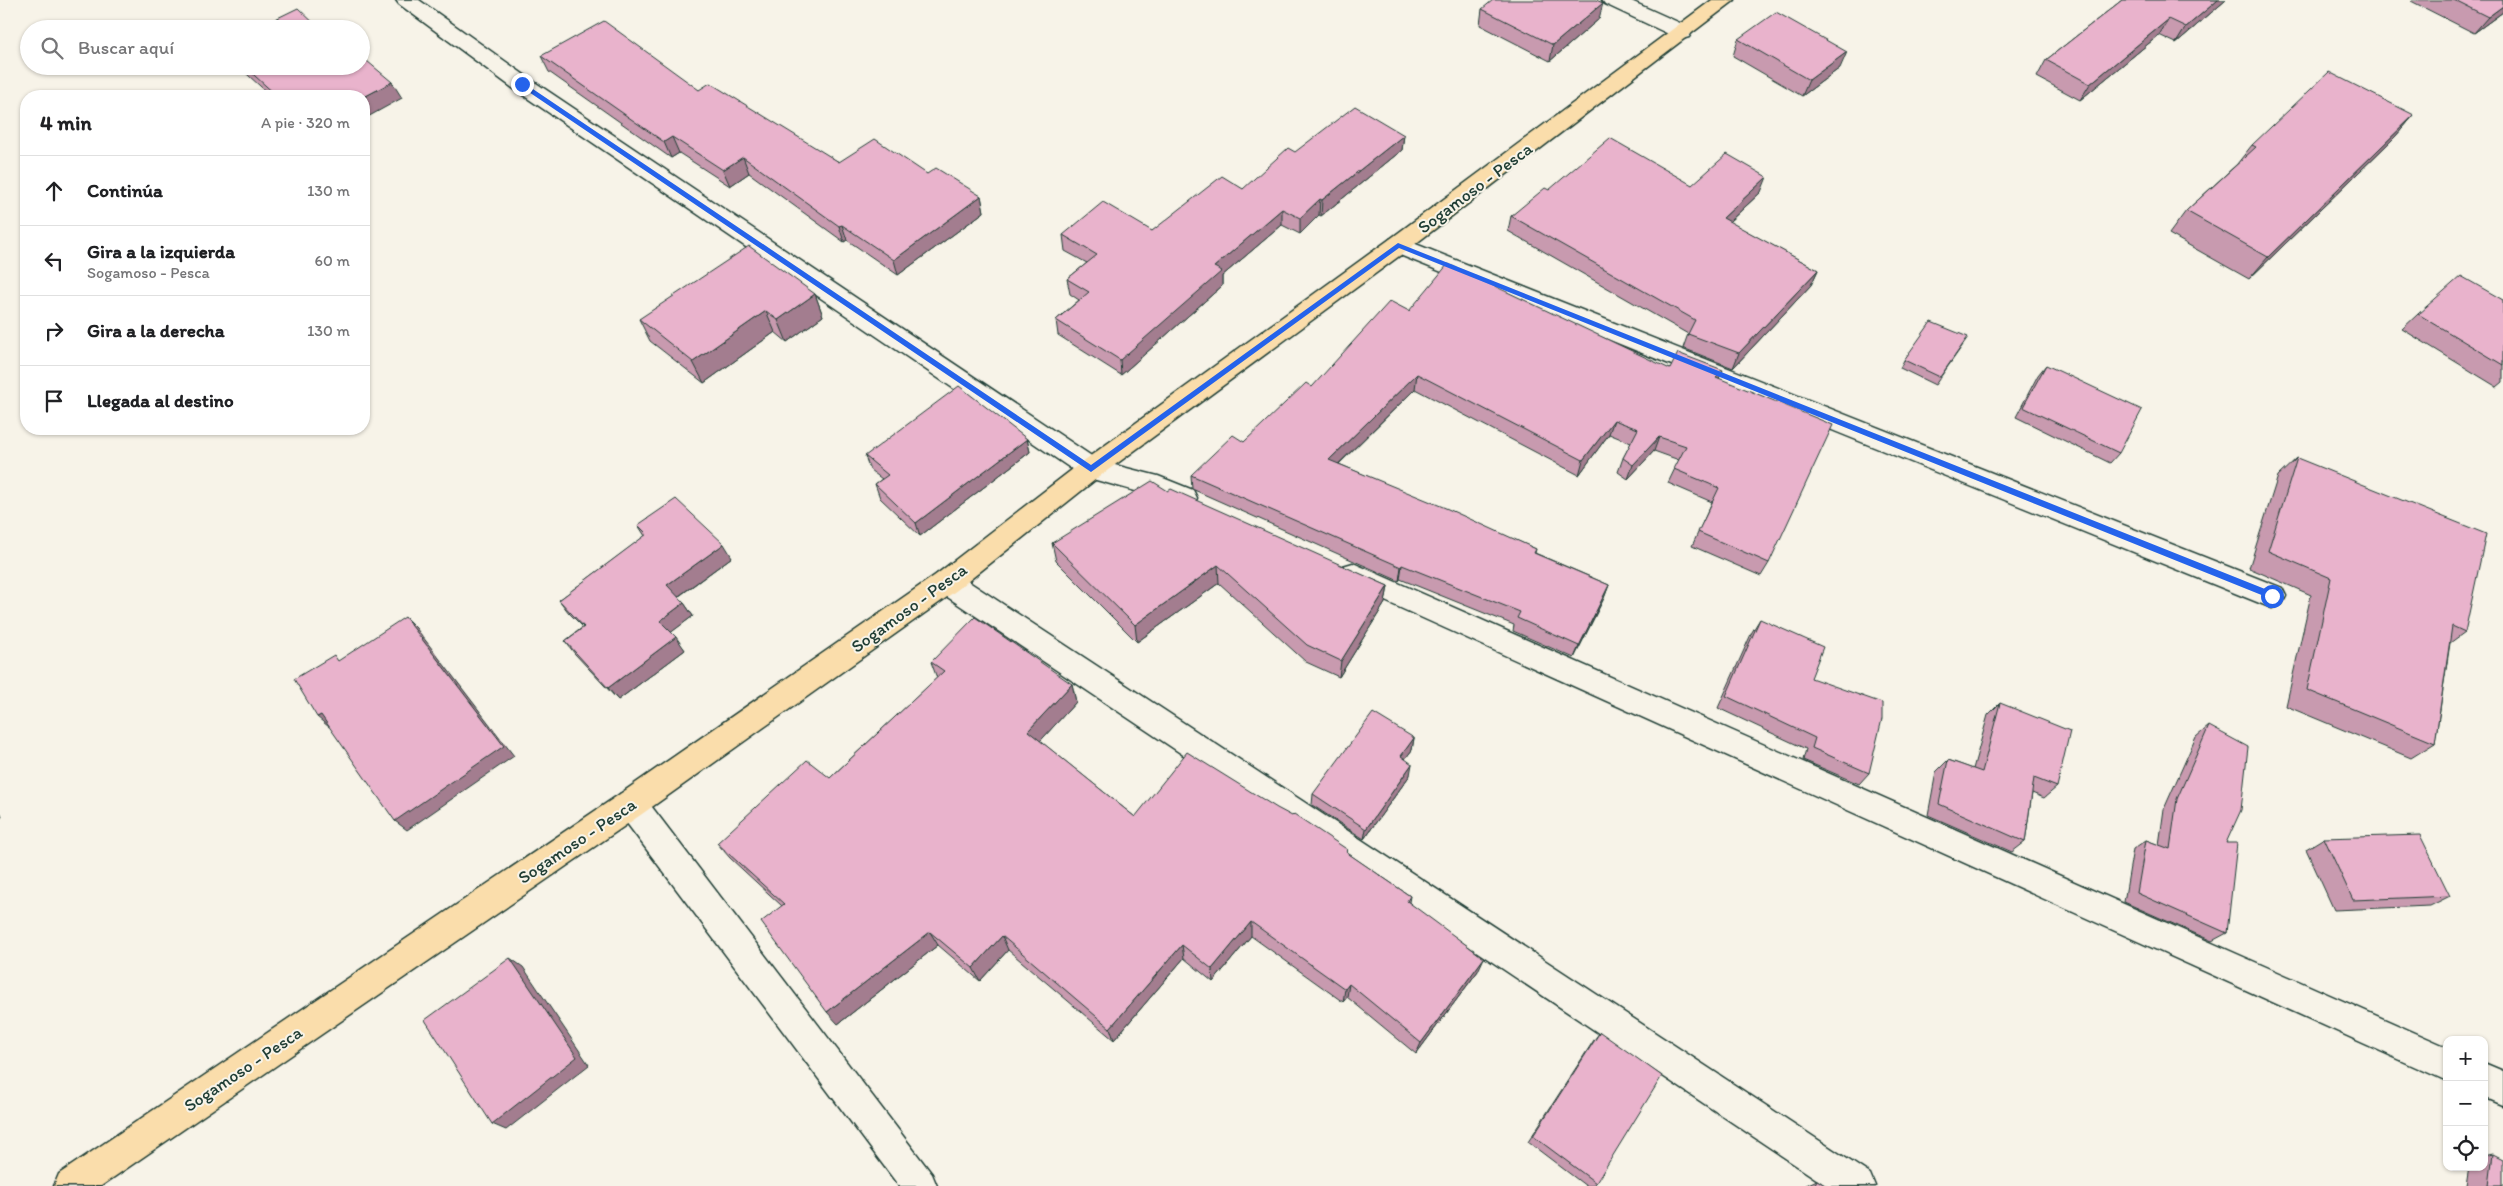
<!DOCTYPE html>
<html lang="es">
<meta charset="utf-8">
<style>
:root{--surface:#fff;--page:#f6f6f6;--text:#202124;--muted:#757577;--line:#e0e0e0}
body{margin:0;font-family:Itim,sans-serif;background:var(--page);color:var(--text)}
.controls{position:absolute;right:15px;bottom:15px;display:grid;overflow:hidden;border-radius:10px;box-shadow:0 1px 4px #0004}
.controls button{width:45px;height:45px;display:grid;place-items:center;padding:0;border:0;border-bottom:1px solid var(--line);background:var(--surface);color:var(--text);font:25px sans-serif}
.stop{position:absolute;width:15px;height:15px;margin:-11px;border:4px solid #2563eb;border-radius:50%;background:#fff}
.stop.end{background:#2563eb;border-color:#fff;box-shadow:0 1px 5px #0008}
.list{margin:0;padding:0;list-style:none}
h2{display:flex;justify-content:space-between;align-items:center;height:65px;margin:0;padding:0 20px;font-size:21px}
h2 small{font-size:16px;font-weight:400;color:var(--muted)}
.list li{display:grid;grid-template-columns:32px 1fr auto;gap:15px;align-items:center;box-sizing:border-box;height:70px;padding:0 20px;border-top:1px solid var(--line)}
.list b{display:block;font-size:19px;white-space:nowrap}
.list p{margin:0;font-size:16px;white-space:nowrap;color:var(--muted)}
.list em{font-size:16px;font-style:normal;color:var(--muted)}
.icon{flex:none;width:28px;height:28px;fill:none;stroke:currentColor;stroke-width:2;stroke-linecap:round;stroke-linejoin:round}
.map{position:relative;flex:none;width:2503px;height:1186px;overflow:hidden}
.search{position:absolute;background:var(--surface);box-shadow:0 1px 4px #0004;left:20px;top:20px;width:350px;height:55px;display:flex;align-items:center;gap:12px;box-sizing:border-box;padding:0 18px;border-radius:28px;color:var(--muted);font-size:19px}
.panel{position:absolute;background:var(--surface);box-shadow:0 1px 4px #0004;left:20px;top:90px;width:350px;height:345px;border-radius:20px}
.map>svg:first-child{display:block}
</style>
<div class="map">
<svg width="2503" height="1186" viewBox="0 0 2503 1186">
<rect width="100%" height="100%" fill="#f7f3e8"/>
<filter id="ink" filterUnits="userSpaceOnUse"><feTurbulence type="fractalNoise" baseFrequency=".02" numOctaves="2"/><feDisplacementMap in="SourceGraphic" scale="10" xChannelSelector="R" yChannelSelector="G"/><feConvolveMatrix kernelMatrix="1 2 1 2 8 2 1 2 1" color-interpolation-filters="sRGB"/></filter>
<g filter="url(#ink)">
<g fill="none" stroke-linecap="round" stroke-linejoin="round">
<g stroke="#1f3d34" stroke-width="3">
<g id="minor">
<path d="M 396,0 L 419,0 L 530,79 L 1099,461 L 1158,476 L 1193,490 L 1197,498 L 1193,506 L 1184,509 L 1153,496 L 1082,476 L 514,89 L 399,4 Z"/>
<path d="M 1602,0 L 1629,0 L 1689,27 L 1692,32 L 1689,37 L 1682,39 L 1675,37 L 1605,4 Z"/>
<path d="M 1398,237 L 2282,588 L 2286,596 L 2282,604 L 2272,608 L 2262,604 L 1390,251 L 1386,245 L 1390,239 Z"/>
<path d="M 1353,563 L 2447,1047 L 2447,1081 L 1343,582 L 1339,574 L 1343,566 Z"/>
<path d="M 947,570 L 957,574 L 1870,1174 L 1875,1186 L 1827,1186 L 937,590 L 933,582 L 937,574 Z"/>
<path d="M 631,790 L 642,794 L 932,1174 L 937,1186 L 899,1186 L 620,814 L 616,804 L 620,794 Z"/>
<path d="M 2484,1063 L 2503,1071 L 2503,1105 L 2484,1097 Z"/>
</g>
</g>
<g stroke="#1f3d34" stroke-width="3">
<path id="major" d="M 1712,0 L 1735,0 L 1406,251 L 1100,476 L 957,590 L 642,814 L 101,1186 L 54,1186 L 59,1174 L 620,794 L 937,574 L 1082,462 L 1390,239 Z"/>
</g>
<use href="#minor" fill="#f7f3e8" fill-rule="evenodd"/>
<use href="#major" fill="#faddab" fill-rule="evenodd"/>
</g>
<g fill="#c89aaf" stroke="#1f3d34">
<path d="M 2122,0 L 2226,0 L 2176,43 L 2159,35 L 2080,100 L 2037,77 L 2046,60 Z"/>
<path d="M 2412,0 L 2503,0 L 2503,12 L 2474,33 L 2411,1 Z"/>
<path d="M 1482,9 L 1599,19 L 1550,61 L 1480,25 Z"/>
<path d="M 1738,39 L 1840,68 L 1802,96 L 1733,56 Z"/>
<path d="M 541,56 L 699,90 L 839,162 L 927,174 L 981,196 L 984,212 L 898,275 L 847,240 L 844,242 L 749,173 L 730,186 L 679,153 L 671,158 L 549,72 Z"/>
<path d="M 238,66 L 361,66 L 402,98 L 364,96 L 271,96 Z"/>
<path d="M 2414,115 L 2395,137 L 2249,279 L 2169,234 L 2186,211 L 2237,164 L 2252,145 Z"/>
<path d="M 1404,135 L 1402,150 L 1321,216 L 1319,215 L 1300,234 L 1282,225 L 1222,276 L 1222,286 L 1121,375 L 1058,335 L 1056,320 L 1079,300 L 1070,294 L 1067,279 L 1087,263 L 1065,251 L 1063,235 L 1152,231 L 1243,189 Z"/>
<path d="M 1692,185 L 1761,192 L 1729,222 L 1818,270 L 1811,285 L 1733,368 L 1683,348 L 1688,334 L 1508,231 L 1511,216 L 1549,190 Z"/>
<path d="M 815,294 L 823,316 L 787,342 L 775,332 L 704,383 L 650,341 L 639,319 Z"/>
<path d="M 2503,300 L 2503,382 L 2497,387 L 2402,329 L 2418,314 Z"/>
<path d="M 1409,311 L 1670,369 L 1719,379 L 1769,563 L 1761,576 L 1692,546 L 1712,502 L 1668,483 L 1679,460 L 1654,451 L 1628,479 L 1618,472 L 1623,458 L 1631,443 L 1609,434 L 1579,475 L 1415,389 L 1339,464 L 1536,549 L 1535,553 L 1609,585 L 1604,598 L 1574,658 L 1513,631 L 1514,625 L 1400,579 L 1399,581 L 1192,489 L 1191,475 L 1244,442 L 1312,387 Z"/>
<path d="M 1963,345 L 1935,385 L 1900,368 L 1904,360 Z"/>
<path d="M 2046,365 L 2119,453 L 2110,463 L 2016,417 L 2038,375 Z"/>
<path d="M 1027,439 L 1030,452 L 920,536 L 880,498 L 875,484 L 882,479 L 870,470 L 865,456 Z"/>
<path d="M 2297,458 L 2465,632 L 2450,643 L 2435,743 L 2411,758 L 2286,706 L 2311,595 L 2249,568 L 2278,476 Z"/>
<path d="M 1168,491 L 1388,586 L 1385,603 L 1339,677 L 1306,662 L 1219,583 L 1137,642 L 1056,561 L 1052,543 Z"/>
<path d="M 638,525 L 732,557 L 678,597 L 684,603 L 693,616 L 671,632 L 685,650 L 618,700 L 575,654 L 565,641 L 583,627 L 569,613 L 559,600 L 645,536 Z"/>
<path d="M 1760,619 L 1811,678 L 1869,773 L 1859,784 L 1803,760 L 1806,749 L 1718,708 L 1752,632 Z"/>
<path d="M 931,662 L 1072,684 L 1076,702 L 1040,741 L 1135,817 L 1347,853 L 1410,896 L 1409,902 L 1478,971 L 1416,1054 L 1347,997 L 1343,1002 L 1251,936 L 1213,982 L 1184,958 L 1114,1040 L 1008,950 L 980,981 L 938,945 L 838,1024 L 782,906 L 730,858 L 717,843 L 830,778 L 937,678 Z"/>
<path d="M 2000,703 L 2057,787 L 2044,798 L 2032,793 L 2025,842 L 2012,852 L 1928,815 L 1936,772 L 1948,760 L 1973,769 L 1988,715 Z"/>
<path d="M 2209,726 L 2226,843 L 2227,933 L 2212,941 L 2124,902 L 2133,849 L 2146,840 L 2159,845 L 2164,809 L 2196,737 Z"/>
<path d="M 1414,738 L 1412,750 L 1405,759 L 1410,775 L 1364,839 L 1312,805 L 1313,794 Z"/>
<path d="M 2324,838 L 2450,896 L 2430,906 L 2334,910 L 2306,849 Z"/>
<path d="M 1600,1032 L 1596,1183 L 1593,1186 L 1586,1186 L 1528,1142 L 1594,1040 Z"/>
<path d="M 2493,1154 L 2503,1186 L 2466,1186 L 2469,1167 L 2484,1167 L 2484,1156 Z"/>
<path d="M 1817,1180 L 1826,1186 L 1806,1186 L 1806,1185 Z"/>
</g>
<g fill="#a37d8f" stroke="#1f3d34">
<path d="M 2218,0 L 2226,0 L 2176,43 L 2186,27 Z"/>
<path d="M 1603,3 L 1599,19 L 1550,61 L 1553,45 Z"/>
<path d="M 2503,6 L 2503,12 L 2474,33 L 2488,17 Z"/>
<path d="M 2169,19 L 2159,35 L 2080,100 L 2090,84 Z"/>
<path d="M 1847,52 L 1840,68 L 1802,96 L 1809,80 Z"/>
<path d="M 392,82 L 402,98 L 364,119 L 364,97 Z"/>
<path d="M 2414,115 L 2395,137 L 2249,279 L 2268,257 Z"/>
<path d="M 1404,135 L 1402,150 L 1321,216 L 1322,200 Z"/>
<path d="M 672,137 L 679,153 L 671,158 L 664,142 Z"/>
<path d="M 743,157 L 749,173 L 730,186 L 723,170 Z"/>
<path d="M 1767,177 L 1761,192 L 1717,233 L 1723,218 Z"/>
<path d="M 981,196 L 984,212 L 898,275 L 894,260 Z"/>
<path d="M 1320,199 L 1319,215 L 1300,234 L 1300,218 Z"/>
<path d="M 1282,209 L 1282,225 L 1222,276 L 1222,286 L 1121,375 L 1120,360 L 1214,267 Z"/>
<path d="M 842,225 L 847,240 L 844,242 L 839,226 Z"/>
<path d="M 1818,270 L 1811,285 L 1733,368 L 1739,353 Z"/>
<path d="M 815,294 L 823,316 L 787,342 L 778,320 Z"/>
<path d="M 766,311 L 775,332 L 704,383 L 693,362 Z"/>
<path d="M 1723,370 L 1716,385 L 1716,377 Z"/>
<path d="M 1417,374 L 1415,389 L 1328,474 L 1329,460 Z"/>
<path d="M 1614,420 L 1609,434 L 1579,475 L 1583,460 Z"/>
<path d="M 1659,437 L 1654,451 L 1628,479 L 1633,465 Z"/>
<path d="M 1027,439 L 1030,452 L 920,536 L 916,523 Z"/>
<path d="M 724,544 L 732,557 L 676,598 L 667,585 Z"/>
<path d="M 1218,565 L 1219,583 L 1137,642 L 1135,625 Z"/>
<path d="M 1402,565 L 1400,579 L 1399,581 L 1401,567 Z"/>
<path d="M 1609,585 L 1604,598 L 1574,658 L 1579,646 Z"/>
<path d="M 1388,586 L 1385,603 L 1339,677 L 1341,661 Z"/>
<path d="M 684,603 L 693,616 L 669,634 L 660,621 Z"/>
<path d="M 405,617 L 416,628 L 514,756 L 407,830 L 395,821 Z"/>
<path d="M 676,637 L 685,650 L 618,700 L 608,688 Z"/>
<path d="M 1072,684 L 1076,702 L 1033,749 L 1028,731 Z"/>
<path d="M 321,715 L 333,725 L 329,727 L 317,717 Z"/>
<path d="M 1414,738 L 1412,750 L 1399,767 L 1401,756 Z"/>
<path d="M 1412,764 L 1410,775 L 1364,839 L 1366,829 Z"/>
<path d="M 0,812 L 2,817 L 0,818 Z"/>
<path d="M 1251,922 L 1251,936 L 1213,982 L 1212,969 Z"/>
<path d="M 930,932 L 938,945 L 838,1024 L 827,1012 Z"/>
<path d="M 1002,936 L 1008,950 L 980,981 L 973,968 Z"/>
<path d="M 1182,945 L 1184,958 L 1114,1040 L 1110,1028 Z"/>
<path d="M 510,958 L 523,967 L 589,1065 L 506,1130 L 492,1124 Z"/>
<path d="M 1484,958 L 1478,971 L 1416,1054 L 1421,1043 Z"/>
<path d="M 1349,984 L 1347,997 L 1343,1002 L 1345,989 Z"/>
</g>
<g fill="#e9b3cc" stroke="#1f3d34">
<path d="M 1493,0 L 1596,0 L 1603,3 L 1553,45 L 1482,9 Z"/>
<path d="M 2122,0 L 2218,0 L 2186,27 L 2169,19 L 2090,84 L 2046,60 Z"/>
<path d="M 2454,0 L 2503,0 L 2503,6 L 2488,17 Z"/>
<path d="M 298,8 L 320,29 L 255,29 Z"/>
<path d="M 1776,12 L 1847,52 L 1809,80 L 1738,39 Z"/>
<path d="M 604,21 L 699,90 L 710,83 L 839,162 L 875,139 L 927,174 L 936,168 L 981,196 L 894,260 L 842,225 L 839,226 L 743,157 L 723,170 L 672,137 L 664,142 L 541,56 Z"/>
<path d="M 361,56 L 392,82 L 364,97 L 364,96 L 277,96 L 244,66 L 361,66 Z"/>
<path d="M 2329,72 L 2414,115 L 2268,257 L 2186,211 L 2256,147 L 2252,145 Z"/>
<path d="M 1355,106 L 1404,135 L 1322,200 L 1320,199 L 1300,218 L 1282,209 L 1214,267 L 1222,271 L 1120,360 L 1056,320 L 1089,292 L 1067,279 L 1097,255 L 1063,235 L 1103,202 L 1152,231 L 1222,176 L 1243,189 L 1288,148 L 1295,152 Z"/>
<path d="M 1610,138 L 1692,185 L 1727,154 L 1767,177 L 1723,218 L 1818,270 L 1739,353 L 1688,334 L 1695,320 L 1511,216 L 1545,188 L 1549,190 Z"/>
<path d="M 749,246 L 815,294 L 778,320 L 766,311 L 693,362 L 639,319 Z"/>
<path d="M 1448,264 L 1670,369 L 1678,353 L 1723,370 L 1716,377 L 1833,425 L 1769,563 L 1698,532 L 1719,488 L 1674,469 L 1686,446 L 1659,437 L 1633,465 L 1623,458 L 1638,429 L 1614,420 L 1583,460 L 1417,374 L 1329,460 L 1448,509 L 1536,549 L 1534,553 L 1609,585 L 1579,646 L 1517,618 L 1520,612 L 1402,565 L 1401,567 L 1191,475 L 1233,435 L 1244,442 L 1306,383 L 1312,387 L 1390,301 L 1409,311 Z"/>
<path d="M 2461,276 L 2503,300 L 2503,365 L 2418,314 Z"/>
<path d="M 1931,322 L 1968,337 L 1940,377 L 1904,360 Z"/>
<path d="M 2046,365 L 2142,410 L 2119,453 L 2023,407 Z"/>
<path d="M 959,386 L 1027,439 L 916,523 L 875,484 L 888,475 L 865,456 Z"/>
<path d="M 2297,458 L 2486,534 L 2465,632 L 2452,626 L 2435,743 L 2307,690 L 2331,578 L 2268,551 Z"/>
<path d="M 1152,481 L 1168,491 L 1171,489 L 1388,586 L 1341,661 L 1307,645 L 1218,565 L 1135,625 L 1052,543 Z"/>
<path d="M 676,499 L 724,544 L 667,585 L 684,603 L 660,621 L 676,637 L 608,688 L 565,641 L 584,627 L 559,600 L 647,534 L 638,525 Z"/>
<path d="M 405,617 L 504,746 L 395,821 L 321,715 L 317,717 L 294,679 L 334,655 L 338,661 Z"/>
<path d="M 975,617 L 1072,684 L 1028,731 L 1135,817 L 1187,752 L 1277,808 L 1292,816 L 1294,814 L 1348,850 L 1346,852 L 1410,896 L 1407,901 L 1484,958 L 1421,1043 L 1349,984 L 1345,989 L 1251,922 L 1212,969 L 1182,945 L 1110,1028 L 1002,936 L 973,968 L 930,932 L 827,1012 L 761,922 L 784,904 L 717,843 L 807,760 L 830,778 L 944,671 L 931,662 Z"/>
<path d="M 1760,619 L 1823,647 L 1811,678 L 1882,703 L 1882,719 L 1869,773 L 1812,748 L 1815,738 L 1726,696 Z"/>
<path d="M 2000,703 L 2070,731 L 2057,787 L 2034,778 L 2025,842 L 1939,804 L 1948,760 L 1982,772 Z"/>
<path d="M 1373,713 L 1414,738 L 1401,756 L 1412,764 L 1366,829 L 1313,794 Z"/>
<path d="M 2209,726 L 2248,747 L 2241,810 L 2226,843 L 2237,843 L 2227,933 L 2137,893 L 2146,840 L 2170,849 L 2177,799 Z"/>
<path d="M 2420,835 L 2450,896 L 2353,900 L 2324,838 Z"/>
<path d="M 510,958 L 577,1057 L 492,1124 L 425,1020 Z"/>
<path d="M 1600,1032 L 1662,1076 L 1596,1183 L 1533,1136 Z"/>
<path d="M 2493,1154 L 2503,1159 L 2503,1186 L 2489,1186 Z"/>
<path d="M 1817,1180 L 1826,1186 L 1814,1186 Z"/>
</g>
</g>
<path fill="#2563eb" d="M 520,83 L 524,83 L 1091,465 L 1398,243 L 2275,593 L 2276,596 L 2272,599 L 2269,598 L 1399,248 L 1091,472 L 520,86 Z"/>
<g text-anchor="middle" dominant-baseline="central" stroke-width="4" stroke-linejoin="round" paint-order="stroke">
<g font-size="18" fill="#1f3d34" stroke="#f7f3e8">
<text transform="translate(1475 188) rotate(-37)">Sogamoso - Pesca</text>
<text transform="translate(909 608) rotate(-36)">Sogamoso - Pesca</text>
<text transform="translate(577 841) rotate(-34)">Sogamoso - Pesca</text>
<text transform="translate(243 1069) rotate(-34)">Sogamoso - Pesca</text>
</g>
</g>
</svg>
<div class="controls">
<button>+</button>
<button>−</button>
<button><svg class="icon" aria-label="locate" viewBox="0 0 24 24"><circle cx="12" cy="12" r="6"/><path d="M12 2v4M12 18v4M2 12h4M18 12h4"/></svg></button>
</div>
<div class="stop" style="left:2272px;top:596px"></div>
<div class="stop end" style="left:522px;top:84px"></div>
<div class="search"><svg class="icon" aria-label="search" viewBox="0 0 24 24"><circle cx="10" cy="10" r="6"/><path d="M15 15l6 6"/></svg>Buscar aquí</div>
<section class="panel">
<h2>4 min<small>A pie · 320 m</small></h2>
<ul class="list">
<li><svg class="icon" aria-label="ahead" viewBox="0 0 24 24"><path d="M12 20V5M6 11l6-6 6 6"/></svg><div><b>Continúa</b></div><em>130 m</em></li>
<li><svg class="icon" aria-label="left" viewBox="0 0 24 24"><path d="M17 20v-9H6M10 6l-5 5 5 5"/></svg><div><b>Gira a la izquierda</b><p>Sogamoso - Pesca</p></div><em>60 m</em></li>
<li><svg class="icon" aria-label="right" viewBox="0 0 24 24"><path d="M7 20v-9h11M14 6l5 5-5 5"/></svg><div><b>Gira a la derecha</b></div><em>130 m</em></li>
<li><svg class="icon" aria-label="arrive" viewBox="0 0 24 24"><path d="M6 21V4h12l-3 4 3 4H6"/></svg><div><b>Llegada al destino</b></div></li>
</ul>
</section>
</div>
